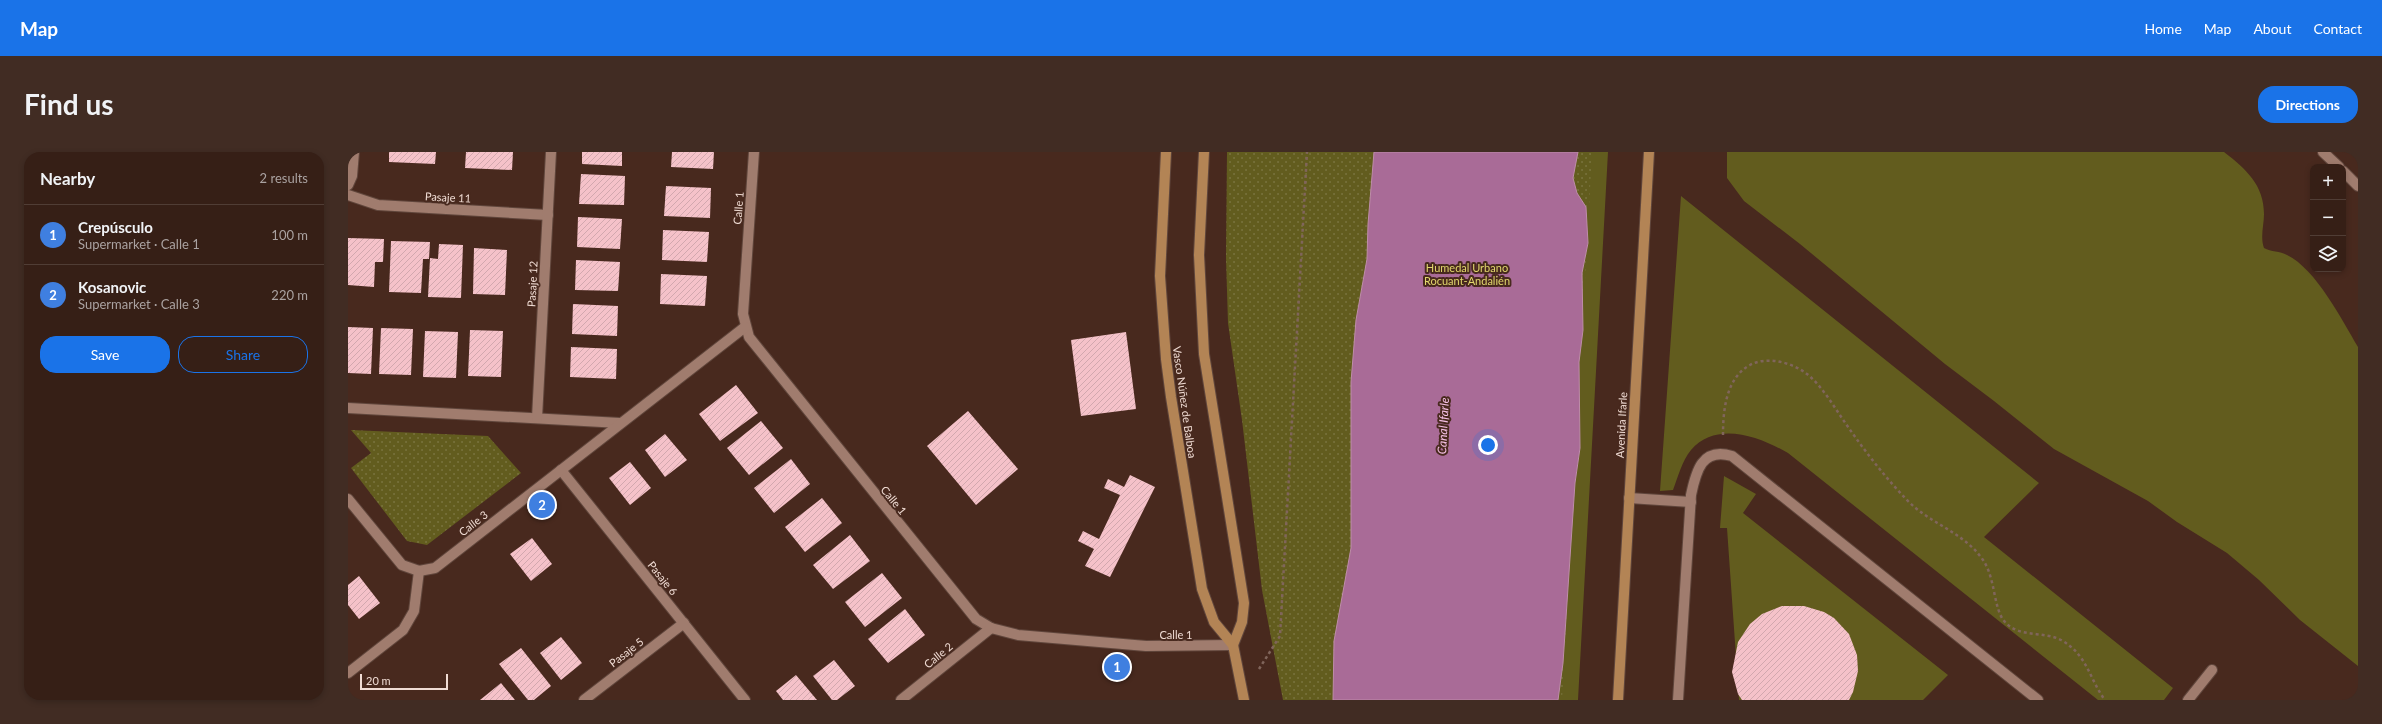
<!DOCTYPE html>
<meta charset="utf-8">
<style>
:root{--surface:#361f16;--page:#412c23;--text:#f1f3f6;--muted:#aaa2a1;--line:#503d35;--accent:#1a73e8}
body{margin:0;font-family:Lato,sans-serif;background:var(--page);color:var(--text)}
.controls{position:absolute;right:12px;top:12px;display:grid;overflow:hidden;border-radius:8px;box-shadow:0 2px 6px #0003}
.controls button{width:36px;height:36px;display:grid;place-items:center;padding:0;border:0;border-bottom:1px solid var(--line);background:var(--surface);color:var(--text);font:20px sans-serif}
.scale{position:absolute;left:12px;bottom:10px;width:88px;box-sizing:border-box;padding-left:4px;border:2px solid #f0dcd4;border-top:0;font-size:11px;line-height:14px;white-space:nowrap;color:#f0dcd4;-webkit-text-stroke:3px #48291e;paint-order:stroke}
.you{position:absolute;left:1140px;top:293px;width:14px;height:14px;margin:-10px;border:3px solid #fff;border-radius:50%;background:#1a73e8;box-shadow:0 0 0 6px #1a73e833}
.badge{display:grid;place-items:center;width:26px;height:26px;border-radius:50%;background:var(--accent);color:#fff;font-size:13px;font-weight:700}
.pin{position:absolute;translate:-50% -50%;border:2px solid #fff;box-shadow:0 1px 4px #0006}
.list{margin:0;padding:0;list-style:none}
h2{display:flex;justify-content:space-between;align-items:center;height:52px;margin:0;padding:0 16px;font-size:17px}
h2 small{font-size:13px;font-weight:400;color:var(--muted)}
.list li{display:grid;grid-template-columns:26px 1fr auto;gap:12px;align-items:center;box-sizing:border-box;height:60px;padding:0 16px;border-top:1px solid var(--line)}
.list b{display:block;font-size:15px;white-space:nowrap}
.list p{margin:0;font-size:13px;white-space:nowrap;color:var(--muted)}
.list em{font-size:13px;font-style:normal;color:var(--muted)}
.actions{display:flex;gap:8px;padding:12px 16px}
.actions a{flex:1;padding:9px 0;border:1px solid var(--accent);border-radius:16px;text-align:center;font-size:14px;color:var(--accent)}
.actions .main{background:var(--accent);color:#fff}
.icon{flex:none;width:22px;height:22px;fill:none;stroke:currentColor;stroke-width:2;stroke-linecap:round;stroke-linejoin:round}
.map{position:relative;flex:none;width:2010px;height:548px;overflow:hidden;border-radius:16px}
header{display:flex;align-items:center;gap:24px;box-sizing:border-box;height:56px;padding:0 20px;background:var(--accent);color:#fff}
header strong{font-size:19px}
nav{display:flex;gap:22px;margin-inline-start:auto;font-size:14px}
.intro{display:flex;align-items:center;justify-content:space-between;box-sizing:border-box;height:96px;padding:0 24px}
h1{margin:0;font-size:28px}
.button{padding:10px 18px;border-radius:16px;background:var(--accent);color:#fff;font-size:14px;font-weight:700}
main{display:flex;gap:24px;padding:0 24px}
aside{flex:1;background:var(--surface);border-radius:16px;box-shadow:0 2px 6px #0003}
.map>svg:first-child{display:block}
</style>
<header>
<strong>Map</strong>
<nav><a>Home</a><a>Map</a><a>About</a><a>Contact</a></nav>
</header>
<div class="intro"><h1>Find us</h1><a class="button">Directions</a></div>
<main>
<aside>
<h2>Nearby<small>2 results</small></h2>
<ul class="list">
<li><span class="badge" style="background:#3f7fe0">1</span><div><b>Crepúsculo</b><p>Supermarket · Calle 1</p></div><em>100 m</em></li>
<li><span class="badge" style="background:#3f7fe0">2</span><div><b>Kosanovic</b><p>Supermarket · Calle 3</p></div><em>220 m</em></li>
</ul>
<div class="actions"><a class="main">Save</a><a>Share</a></div>
</aside>
<div class="map">
<svg width="2010" height="548" viewBox="0 0 2010 548">
<defs>
<pattern id="park-dots" width="8" height="8" patternUnits="userSpaceOnUse"><rect width="8" height="8" fill="#625c1e"/><path d="M2 2h.1M6 6h.1" fill="none" stroke="#79733e" stroke-width="1.8" stroke-linecap="round"/></pattern>
<pattern id="building-hatch" width="6" height="6" patternUnits="userSpaceOnUse"><rect width="6" height="6" fill="#f5c2c9"/><path d="M-1 1l2-2M0 6l6-6M5 7l2-2" fill="none" stroke="#d2a8ae"/></pattern>
</defs>
<rect width="100%" height="100%" fill="#48291e"/>
<g fill="#625c1e">
<path d="M 1230,0 L 1260,0 L 1230,548 L 1210,548 L 1227,331 L 1232,296 L 1231,210 L 1235,178 L 1234,121 L 1240,91 L 1240,67 Z"/>
<path d="M 1379,0 L 1876,0 C 1898,17 1916,33 1916,62 C 1916,73 1912,85 1916,96 C 1923,100 1932,99 1939,103 C 1968,117 1994,168 2010,195 L 2010,514 L 1952,468 L 1911,428 L 1879,401 L 1829,370 L 1800,349 L 1706,297 L 1646,249 L 1597,212 L 1452,92 L 1396,49 L 1379,26 Z"/>
<path d="M 1333,44 L 1691,331 L 1636,385 L 1825,536 L 1816,548 L 1750,548 L 1440,301 C 1412,285 1369,268 1343,298 C 1334,309 1330,325 1325,338 L 1312,339 Z"/>
<path d="M 1376,324 L 1408,342 L 1395,361 L 1600,523 L 1575,548 L 1391,548 L 1379,376 L 1372,376 Z"/>
</g>
<g fill="url(#park-dots)">
<path d="M 879,0 L 1244,0 L 1214,548 L 935,548 L 914,438 L 894,268 L 880,171 L 878,106 Z"/>
<path d="M 3,278 L 140,284 L 173,321 L 79,393 L 59,389 L 3,316 L 23,301 Z"/>
</g>
<path fill="#a96b97" stroke="#be8da9" d="M 1026,0 L 1230,0 L 1225,26 L 1229,41 L 1238,55 L 1240,91 L 1234,121 L 1235,178 L 1231,210 L 1232,296 L 1227,331 L 1215,511 L 1210,548 L 985,548 L 986,489 L 1003,396 L 1003,230 L 1008,168 L 1019,107 L 1020,72 Z"/>
<g fill="url(#building-hatch)">
<path d="M 41,0 L 88,0 L 87,12 L 41,10 Z"/>
<path d="M 118,0 L 165,0 L 164,18 L 117,16 Z"/>
<path d="M 234,0 L 274,0 L 274,14 L 234,12 Z"/>
<path d="M 324,0 L 366,0 L 365,17 L 323,15 Z"/>
<path d="M 233,22 L 277,24 L 276,53 L 231,52 Z"/>
<path d="M 318,34 L 363,36 L 362,66 L 316,64 Z"/>
<path d="M 230,65 L 274,67 L 272,97 L 229,95 Z"/>
<path d="M 315,78 L 361,80 L 359,110 L 314,108 Z"/>
<path d="M 0,86 L 36,87 L 35,110 L 27,110 L 26,135 L 0,133 Z"/>
<path d="M 43,89 L 82,90 L 81,107 L 75,107 L 73,141 L 41,140 Z"/>
<path d="M 91,92 L 115,93 L 113,146 L 80,145 L 82,106 L 90,107 Z"/>
<path d="M 126,96 L 159,98 L 157,143 L 125,142 Z"/>
<path d="M 228,108 L 272,110 L 270,139 L 227,138 Z"/>
<path d="M 313,122 L 359,124 L 357,154 L 312,152 Z"/>
<path d="M 225,152 L 270,154 L 269,184 L 224,182 Z"/>
<path d="M 0,175 L 25,176 L 23,222 L 0,221 Z"/>
<path d="M 33,176 L 65,177 L 63,223 L 31,222 Z"/>
<path d="M 122,178 L 155,179 L 153,225 L 120,224 Z"/>
<path d="M 77,179 L 110,180 L 108,226 L 75,225 Z"/>
<path d="M 778,180 L 788,257 L 733,264 L 723,188 Z"/>
<path d="M 223,195 L 269,197 L 268,227 L 222,225 Z"/>
<path d="M 388,233 L 410,261 L 372,289 L 351,262 Z"/>
<path d="M 620,259 L 670,317 L 628,353 L 579,294 Z"/>
<path d="M 413,269 L 435,296 L 401,323 L 379,296 Z"/>
<path d="M 317,282 L 339,308 L 317,325 L 297,298 Z"/>
<path d="M 443,307 L 462,332 L 426,361 L 406,336 Z"/>
<path d="M 282,310 L 303,336 L 282,353 L 261,326 Z"/>
<path d="M 782,323 L 807,335 L 762,425 L 737,414 L 746,397 L 730,389 L 735,379 L 751,387 L 772,343 L 756,336 L 760,327 L 776,335 Z"/>
<path d="M 474,346 L 494,371 L 457,400 L 437,375 Z"/>
<path d="M 502,383 L 522,409 L 485,437 L 465,413 Z"/>
<path d="M 184,386 L 204,412 L 183,429 L 162,402 Z"/>
<path d="M 534,421 L 554,446 L 517,475 L 497,450 Z"/>
<path d="M 11,424 L 32,451 L 11,467 L 0,453 L 0,433 Z"/>
<path d="M 1434,454 L 1456,454 L 1476,460 L 1486,466 L 1501,482 L 1509,503 L 1510,519 L 1505,540 L 1501,548 L 1394,548 L 1390,542 L 1384,520 L 1390,490 L 1402,472 L 1414,462 Z"/>
<path d="M 557,457 L 577,483 L 540,511 L 520,487 Z"/>
<path d="M 213,485 L 234,511 L 213,528 L 192,501 Z"/>
<path d="M 173,496 L 203,534 L 186,548 L 180,548 L 151,512 Z"/>
<path d="M 486,508 L 507,534 L 489,548 L 484,548 L 465,524 Z"/>
<path d="M 448,523 L 469,548 L 435,548 L 428,539 Z"/>
<path d="M 153,531 L 167,548 L 132,548 Z"/>
</g>
<g fill="none" stroke-linecap="round" stroke-linejoin="round">
<g stroke="#60463c" stroke-width="12">
<g id="lane">
<path d="M 1281,346 L 1343,350"/>
<path d="M 1330,548 L 1343,343 C 1348,319 1354,295 1384,304 L 1690,548"/>
<path d="M 1840,548 L 1864,518"/>
</g>
</g>
<g stroke="#60463c" stroke-width="12">
<g id="street">
<path d="M 406,0 L 395,162 L 401,185 L 628,467 L 643,476 L 670,483 L 798,494 L 885,493"/>
<path d="M 1975,0 L 1991,15"/>
<path d="M 1995,19 L 2010,34"/>
<path d="M 0,33 L 4,24 L 6,0"/>
<path d="M 0,43 L 30,53 L 200,63"/>
<path d="M 0,256 L 272,271"/>
<path d="M 189,266 L 203,0"/>
<path d="M 213,318 L 397,548"/>
<path d="M 0,347 L 54,413 L 71,419 L 87,416 L 397,175"/>
<path d="M 0,521 L 55,478 L 66,459 L 71,419"/>
<path d="M 236,548 L 336,471"/>
<path d="M 553,548 L 643,476"/>
</g>
</g>
<g stroke="#60463c" stroke-width="12">
<g id="secondary">
<path d="M 818,0 L 812,124 L 818,207 L 823,245 L 854,437 L 866,470 L 885,493 L 896,548"/>
<path d="M 856,0 L 851,103 L 856,202 L 896,451 L 894,470 L 885,493"/>
<path d="M 1270,548 L 1301,0"/>
</g>
</g>
<g stroke="#80655b" stroke-width="2.5" stroke-dasharray="3 3" stroke-linecap="butt">
<path d="M 1375,283 C 1375,258 1378,226 1402,213 C 1418,204 1444,210 1459,222 C 1475,235 1486,255 1498,272 C 1516,298 1536,324 1558,347 C 1581,372 1615,379 1635,408 C 1648,427 1645,457 1657,470 C 1671,486 1696,479 1713,488 C 1740,503 1741,527 1757,548"/>
<path d="M 911,517 L 932,484 L 959,0"/>
</g>
<use href="#lane" stroke="#a07c6e" stroke-width="10"/>
<use href="#street" stroke="#a07c6e" stroke-width="10"/>
<use href="#secondary" stroke="#b38455" stroke-width="10"/>
</g>
<g text-anchor="middle" dominant-baseline="central" stroke-width="4" stroke-linejoin="round" paint-order="stroke">
<g font-size="11" fill="#f0dcd4" stroke="#48291e">
<text transform="translate(100 45) rotate(3)">Pasaje 11</text>
<text transform="translate(390 56) rotate(-86)">Calle 1</text>
<text transform="translate(184 132) rotate(-87)">Pasaje 12</text>
<text transform="translate(837 250) rotate(82)">Vasco Núñez de Balboa</text>
<text transform="translate(1273 273) rotate(-87)">Avenida Ifarle</text>
<text transform="translate(546 348) rotate(51)">Calle 1</text>
<text transform="translate(125 371) rotate(-38)">Calle 3</text>
<text transform="translate(315 426) rotate(51)">Pasaje 6</text>
<text x="828" y="482">Calle 1</text>
<text transform="translate(278 500) rotate(-38)">Pasaje 5</text>
<text transform="translate(590 503) rotate(-39)">Calle 2</text>
</g>
<g font-size="11" fill="#e1d76c" stroke="#48291e">
<text x="1119" y="115">Humedal Urbano<tspan x="1119" dy="13">Rocuant-Andalién</tspan></text>
</g>
<g font-size="12" font-style="italic" fill="#f5c0e5" stroke="#48291e">
<text transform="translate(1095 274) rotate(-87)">Canal Ifarle</text>
</g>
</g>
</svg>
<div class="controls">
<button>+</button>
<button>−</button>
<button><svg class="icon" aria-label="layers" viewBox="0 0 24 24"><path d="M12 4l9 5-9 5-9-5zM3 14l9 5 9-5"/></svg></button>
</div>
<div class="scale">20 m</div>
<div class="you"></div>
<div class="pin badge" style="left:769px;top:515px;background:#3f7fe0">1</div>
<div class="pin badge" style="left:194px;top:353px;background:#3f7fe0">2</div>
</div>
</main>
